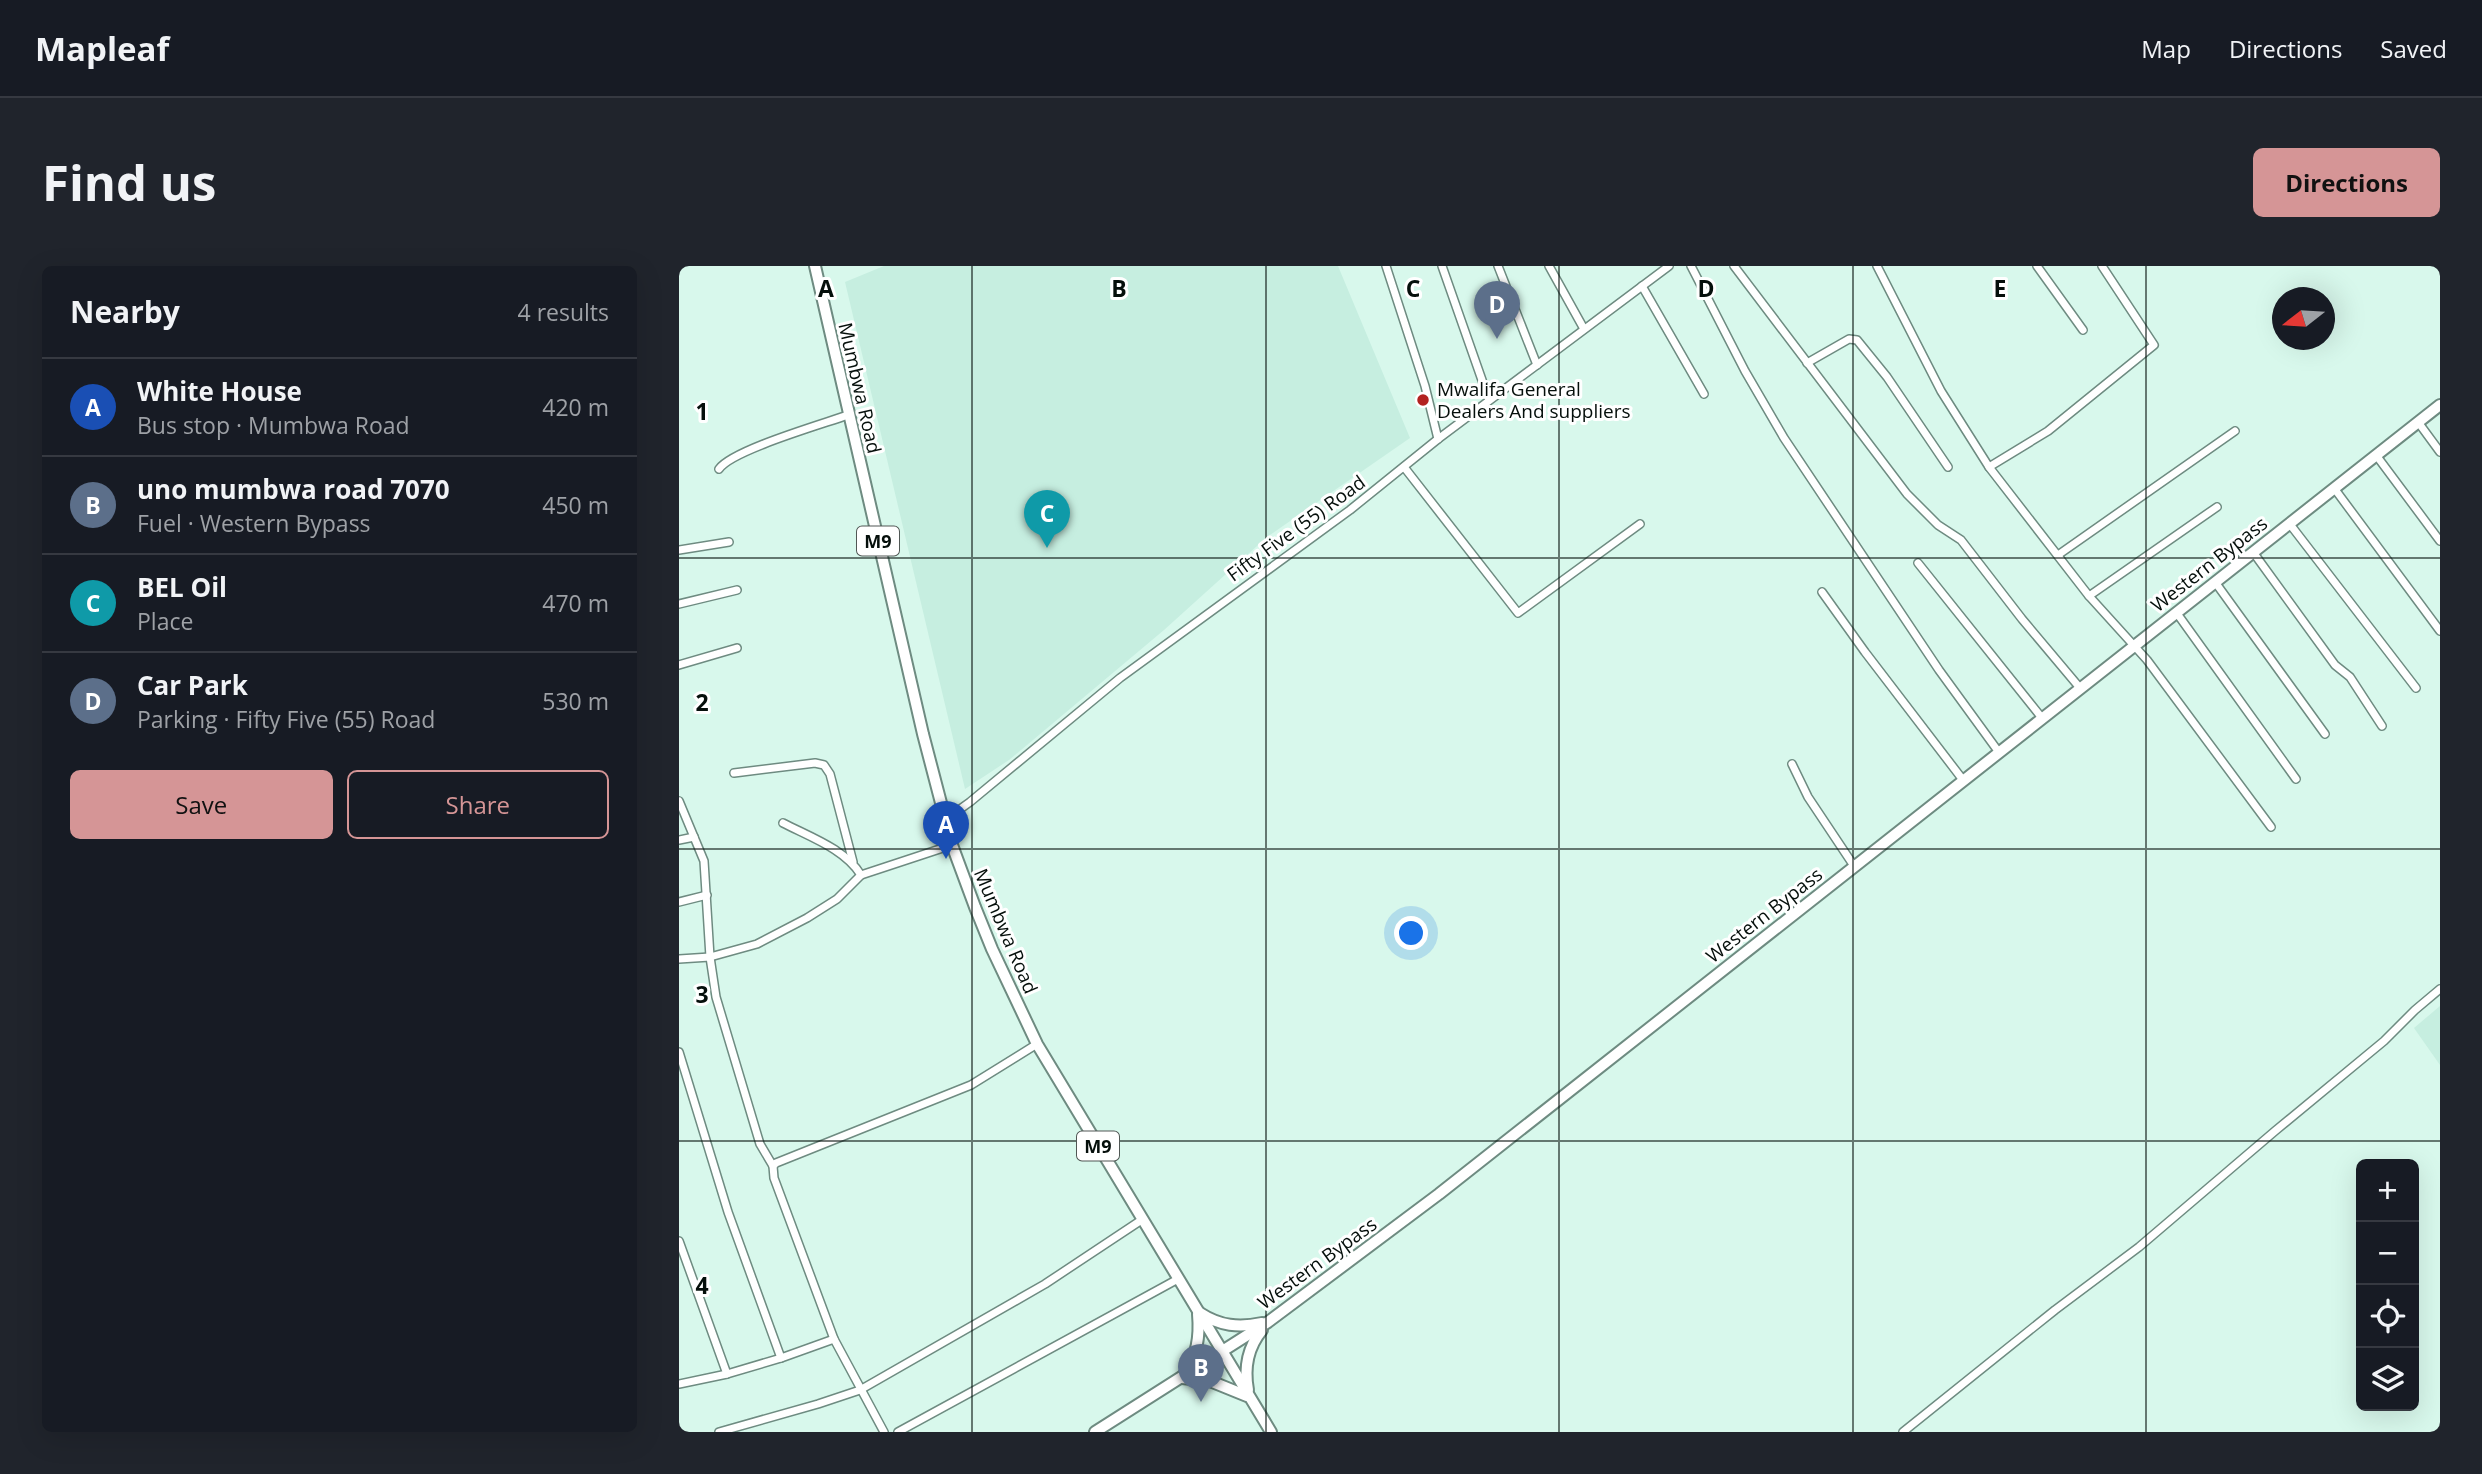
<!DOCTYPE html>
<meta charset="utf-8">
<style>
:root{--surface:#171b24;--page:#20242c;--text:#f1f3f6;--muted:#9ea1a6;--line:#363941;--accent:#d59596}
body{margin:0;font-family:"Open Sans",sans-serif;background:var(--page);color:var(--text)}
.controls{position:absolute;right:21px;bottom:21px;display:grid;overflow:hidden;border-radius:10px;box-shadow:0 7px 28px #0002}
.controls button{width:63px;height:63px;display:grid;place-items:center;padding:0;border:0;border-bottom:2px solid var(--line);background:var(--surface);color:var(--text);font:35px sans-serif}
.compass{position:absolute;left:1593px;top:21px;width:63px;height:63px;border-radius:50%;background:var(--surface);box-shadow:0 7px 28px #0002;rotate:253deg}
.you{position:absolute;left:733px;top:668px;width:24px;height:24px;margin:-18px;border:5px solid #fff;border-radius:50%;background:#1a73e8;box-shadow:0 0 0 10px #1a73e833}
.badge{display:grid;place-items:center;width:46px;height:46px;border-radius:50%;background:var(--accent);color:#fff;font-size:23px;font-weight:700}
.pin{position:absolute;translate:-50% -58px;filter:drop-shadow(0 2px 4px #0008)}
.pin::after{content:'';position:absolute;top:37px;width:24px;height:21px;background:inherit;clip-path:polygon(0 0,100% 0,50% 100%)}
.list{margin:0;padding:0;list-style:none}
h2{display:flex;justify-content:space-between;align-items:center;height:91px;margin:0;padding:0 28px;font-size:30px}
h2 small{font-size:23px;font-weight:400;color:var(--muted)}
.list li{display:grid;grid-template-columns:46px 1fr auto;gap:21px;align-items:center;box-sizing:border-box;height:98px;padding:0 28px;border-top:2px solid var(--line)}
.list b{display:block;font-size:26px;white-space:nowrap}
.list p{margin:0;font-size:23px;white-space:nowrap;color:var(--muted)}
.list em{font-size:23px;font-style:normal;color:var(--muted)}
.actions{display:flex;gap:14px;padding:21px 28px}
.actions a{flex:1;padding:16px 0;border:2px solid var(--accent);border-radius:10px;text-align:center;font-size:24px;color:var(--accent)}
.actions .main{background:var(--accent);color:#111}
.icon{flex:none;width:38px;height:38px;fill:none;stroke:currentColor;stroke-width:2;stroke-linecap:round;stroke-linejoin:round}
.map{position:relative;flex:none;width:1761px;height:1166px;overflow:hidden;border-radius:10px}
header{display:flex;align-items:center;gap:42px;box-sizing:border-box;height:98px;padding:0 35px;background:var(--surface);border-bottom:2px solid var(--line)}
header strong{font-size:33px}
nav{display:flex;gap:38px;margin-inline-start:auto;font-size:24px}
.intro{display:flex;align-items:center;justify-content:space-between;box-sizing:border-box;height:168px;padding:0 42px}
h1{margin:0;font-size:49px}
.button{padding:18px 32px;border-radius:10px;background:var(--accent);color:#111;font-size:24px;font-weight:700}
main{display:flex;gap:42px;padding:0 42px}
aside{flex:1;background:var(--surface);border-radius:10px;box-shadow:0 7px 28px #0002}
.map>svg:first-child{display:block}
</style>
<header>
<strong>Mapleaf</strong>
<nav><a>Map</a><a>Directions</a><a>Saved</a></nav>
</header>
<div class="intro"><h1>Find us</h1><a class="button">Directions</a></div>
<main>
<aside>
<h2>Nearby<small>4 results</small></h2>
<ul class="list">
<li><span class="badge" style="background:#1a4fb4">A</span><div><b>White House</b><p>Bus stop · Mumbwa Road</p></div><em>420 m</em></li>
<li><span class="badge" style="background:#5c6f8a">B</span><div><b>uno mumbwa road 7070</b><p>Fuel · Western Bypass</p></div><em>450 m</em></li>
<li><span class="badge" style="background:#0f9aa8">C</span><div><b>BEL Oil</b><p>Place</p></div><em>470 m</em></li>
<li><span class="badge" style="background:#5c6f8a">D</span><div><b>Car Park</b><p>Parking · Fifty Five (55) Road</p></div><em>530 m</em></li>
</ul>
<div class="actions"><a class="main">Save</a><a>Share</a></div>
</aside>
<div class="map">
<svg width="1761" height="1166" viewBox="0 0 1761 1166">
<rect width="100%" height="100%" fill="#d8f8ec"/>
<g fill="#c6eee0">
<path d="M 205,0 L 659,0 L 731,172 L 588,271 L 485,364 L 330,494 L 286,523 L 166,16 Z"/>
<path d="M 1761,740 L 1761,799 L 1735,762 Z"/>
</g>
<g fill="none" stroke-linecap="round" stroke-linejoin="round">
<g stroke="#6e8b81" stroke-width="10">
<g id="street">
<path d="M 707,0 L 746,120 L 759,173"/>
<path d="M 763,0 L 810,134"/>
<path d="M 819,0 L 858,99"/>
<path d="M 870,0 L 905,63"/>
<path d="M 1012,0 L 1066,105 L 1105,172 L 1260,404 L 1319,485"/>
<path d="M 1055,0 L 1228,228 L 1259,259 L 1282,274 L 1343,353 L 1401,422"/>
<path d="M 1198,0 L 1262,125 L 1310,201 L 1369,165 L 1475,79 L 1423,0"/>
<path d="M 1358,0 L 1404,64"/>
<path d="M 963,20 L 1025,128"/>
<path d="M 1128,97 L 1170,73 L 1178,74 L 1208,111 L 1269,201"/>
<path d="M 1739,156 L 1761,186"/>
<path d="M 1697,189 L 1761,275"/>
<path d="M 725,201 L 839,347 L 961,258"/>
<path d="M 1310,201 L 1410,330 L 1468,394 L 1592,561"/>
<path d="M 40,203 C 53,184 144,158 169,149"/>
<path d="M 1655,222 L 1761,365"/>
<path d="M 1610,257 L 1737,422"/>
<path d="M 0,284 L 50,276"/>
<path d="M 1574,286 L 1656,399 L 1671,411 L 1703,460"/>
<path d="M 1379,289 L 1556,165"/>
<path d="M 1239,297 L 1363,452"/>
<path d="M 1536,316 L 1646,468"/>
<path d="M 1143,326 L 1186,386 L 1284,514"/>
<path d="M 1410,330 L 1538,241"/>
<path d="M 0,338 L 58,324"/>
<path d="M 1497,346 L 1617,513"/>
<path d="M 0,399 L 58,382"/>
<path d="M 1113,498 L 1129,531 L 1175,600"/>
<path d="M 55,507 L 136,497 L 145,499 L 151,508 L 174,596"/>
<path d="M 0,535 L 25,595 L 31,691 L 37,731 L 81,878 L 94,900"/>
<path d="M 265,550 L 277,546 L 291,536 L 441,412 L 671,244 L 759,173 L 990,0"/>
<path d="M 104,557 C 131,571 166,583 182,609"/>
<path d="M 0,574 L 15,571"/>
<path d="M 0,636 L 28,629"/>
<path d="M 0,693 L 31,691 L 78,678 L 128,652 L 158,633 L 182,609 L 273,579"/>
<path d="M 0,786 L 49,946 L 102,1092 L 155,1073"/>
<path d="M 0,975 L 48,1108"/>
<path d="M 0,1118 L 48,1108 L 102,1092"/>
<path d="M 40,1166 L 139,1138 L 181,1124 L 366,1018 L 464,953"/>
<path d="M 205,1166 L 155,1073 L 95,912 L 94,900 L 97,897 L 292,819 L 358,778"/>
<path d="M 219,1166 L 499,1013"/>
<path d="M 1224,1166 L 1376,1044 L 1460,981 L 1596,865 L 1705,775 L 1736,744 L 1761,723"/>
</g>
</g>
<g stroke="#6e8b81" stroke-width="14">
<g id="primary">
<path d="M 136,0 L 244,468 L 273,579 L 296,641 L 313,683 L 358,778 L 592,1166"/>
<path d="M 521,1047 C 541,1060 560,1062 583,1057"/>
<path d="M 505,1109 C 518,1090 521,1071 519,1048"/>
<path d="M 503,1112 L 531,1115 L 568,1130"/>
<path d="M 569,1124 C 565,1102 569,1081 583,1064"/>
<path d="M 416,1166 L 589,1056 L 760,928 L 1761,139"/>
</g>
</g>
<use href="#street" stroke="#fff" stroke-width="7"/>
<use href="#primary" stroke="#fff" stroke-width="10"/>
</g>
<path fill="none" stroke="#050f0b" stroke-width="2" stroke-opacity="0.55" d="M 293,0 L 293,1166M 587,0 L 587,1166M 880,0 L 880,1166M 1174,0 L 1174,1166M 1467,0 L 1467,1166M 0,292 L 1761,292M 0,583 L 1761,583M 0,875 L 1761,875"/>
<circle fill="#b22220" stroke="#fff" stroke-width="2.5" cx="744" cy="134" r="7"/>
<g text-anchor="middle" dominant-baseline="central" stroke-width="6" stroke-linejoin="round" paint-order="stroke">
<g fill="#fff" stroke="#505754" stroke-width="2">
<rect x="178" y="260.5" width="42" height="29" rx="5"/>
<rect x="398" y="865.5" width="42" height="29" rx="5"/>
</g>
<g font-size="18" font-weight="bold" fill="#050f0b">
<text x="199" y="275">M9</text>
<text x="419" y="880">M9</text>
</g>
<g font-size="19" fill="#050f0b" stroke="#fff">
<text transform="translate(181 122) rotate(77)">Mumbwa Road</text>
<text transform="translate(617 262) rotate(-36)">Fifty Five (55) Road</text>
<text transform="translate(1530 298) rotate(-38)">Western Bypass</text>
<text transform="translate(1085 649) rotate(-38)">Western Bypass</text>
<text transform="translate(327 665) rotate(67)">Mumbwa Road</text>
<text transform="translate(638 997) rotate(-36)">Western Bypass</text>
</g>
<g font-size="19" fill="#050f0b" stroke="#fff" text-anchor="start">
<text x="758" y="123">Mwalifa General<tspan x="758" dy="22">Dealers And suppliers</tspan></text>
</g>
</g>
<g font-size="23" text-anchor="middle" font-weight="bold" fill="#050f0b" stroke="#fff" stroke-width="6" stroke-linejoin="round" paint-order="stroke">
<text x="147" y="31">A</text>
<text x="440" y="31">B</text>
<text x="734" y="31">C</text>
<text x="1027" y="31">D</text>
<text x="1321" y="31">E</text>
<text x="23" y="154">1</text>
<text x="23" y="445">2</text>
<text x="23" y="737">3</text>
<text x="23" y="1028">4</text>
</g>
</svg>
<div class="controls">
<button>+</button>
<button>−</button>
<button><svg class="icon" aria-label="locate" viewBox="0 0 24 24"><circle cx="12" cy="12" r="6"/><path d="M12 2v4M12 18v4M2 12h4M18 12h4"/></svg></button>
<button><svg class="icon" aria-label="layers" viewBox="0 0 24 24"><path d="M12 4l9 5-9 5-9-5zM3 14l9 5 9-5"/></svg></button>
</div>
<svg class="compass" viewBox="-18 -18 36 36"><path d="M0-13l5 13h-10z" fill="#e53935"/><path d="M0 13l5-13h-10z" fill="#9ea1a6"/></svg>
<div class="you"></div>
<div class="pin badge" style="left:267px;top:593px;background:#1a4fb4">A</div>
<div class="pin badge" style="left:522px;top:1136px;background:#5c6f8a">B</div>
<div class="pin badge" style="left:368px;top:282px;background:#0f9aa8">C</div>
<div class="pin badge" style="left:818px;top:73px;background:#5c6f8a">D</div>
</div>
</main>
